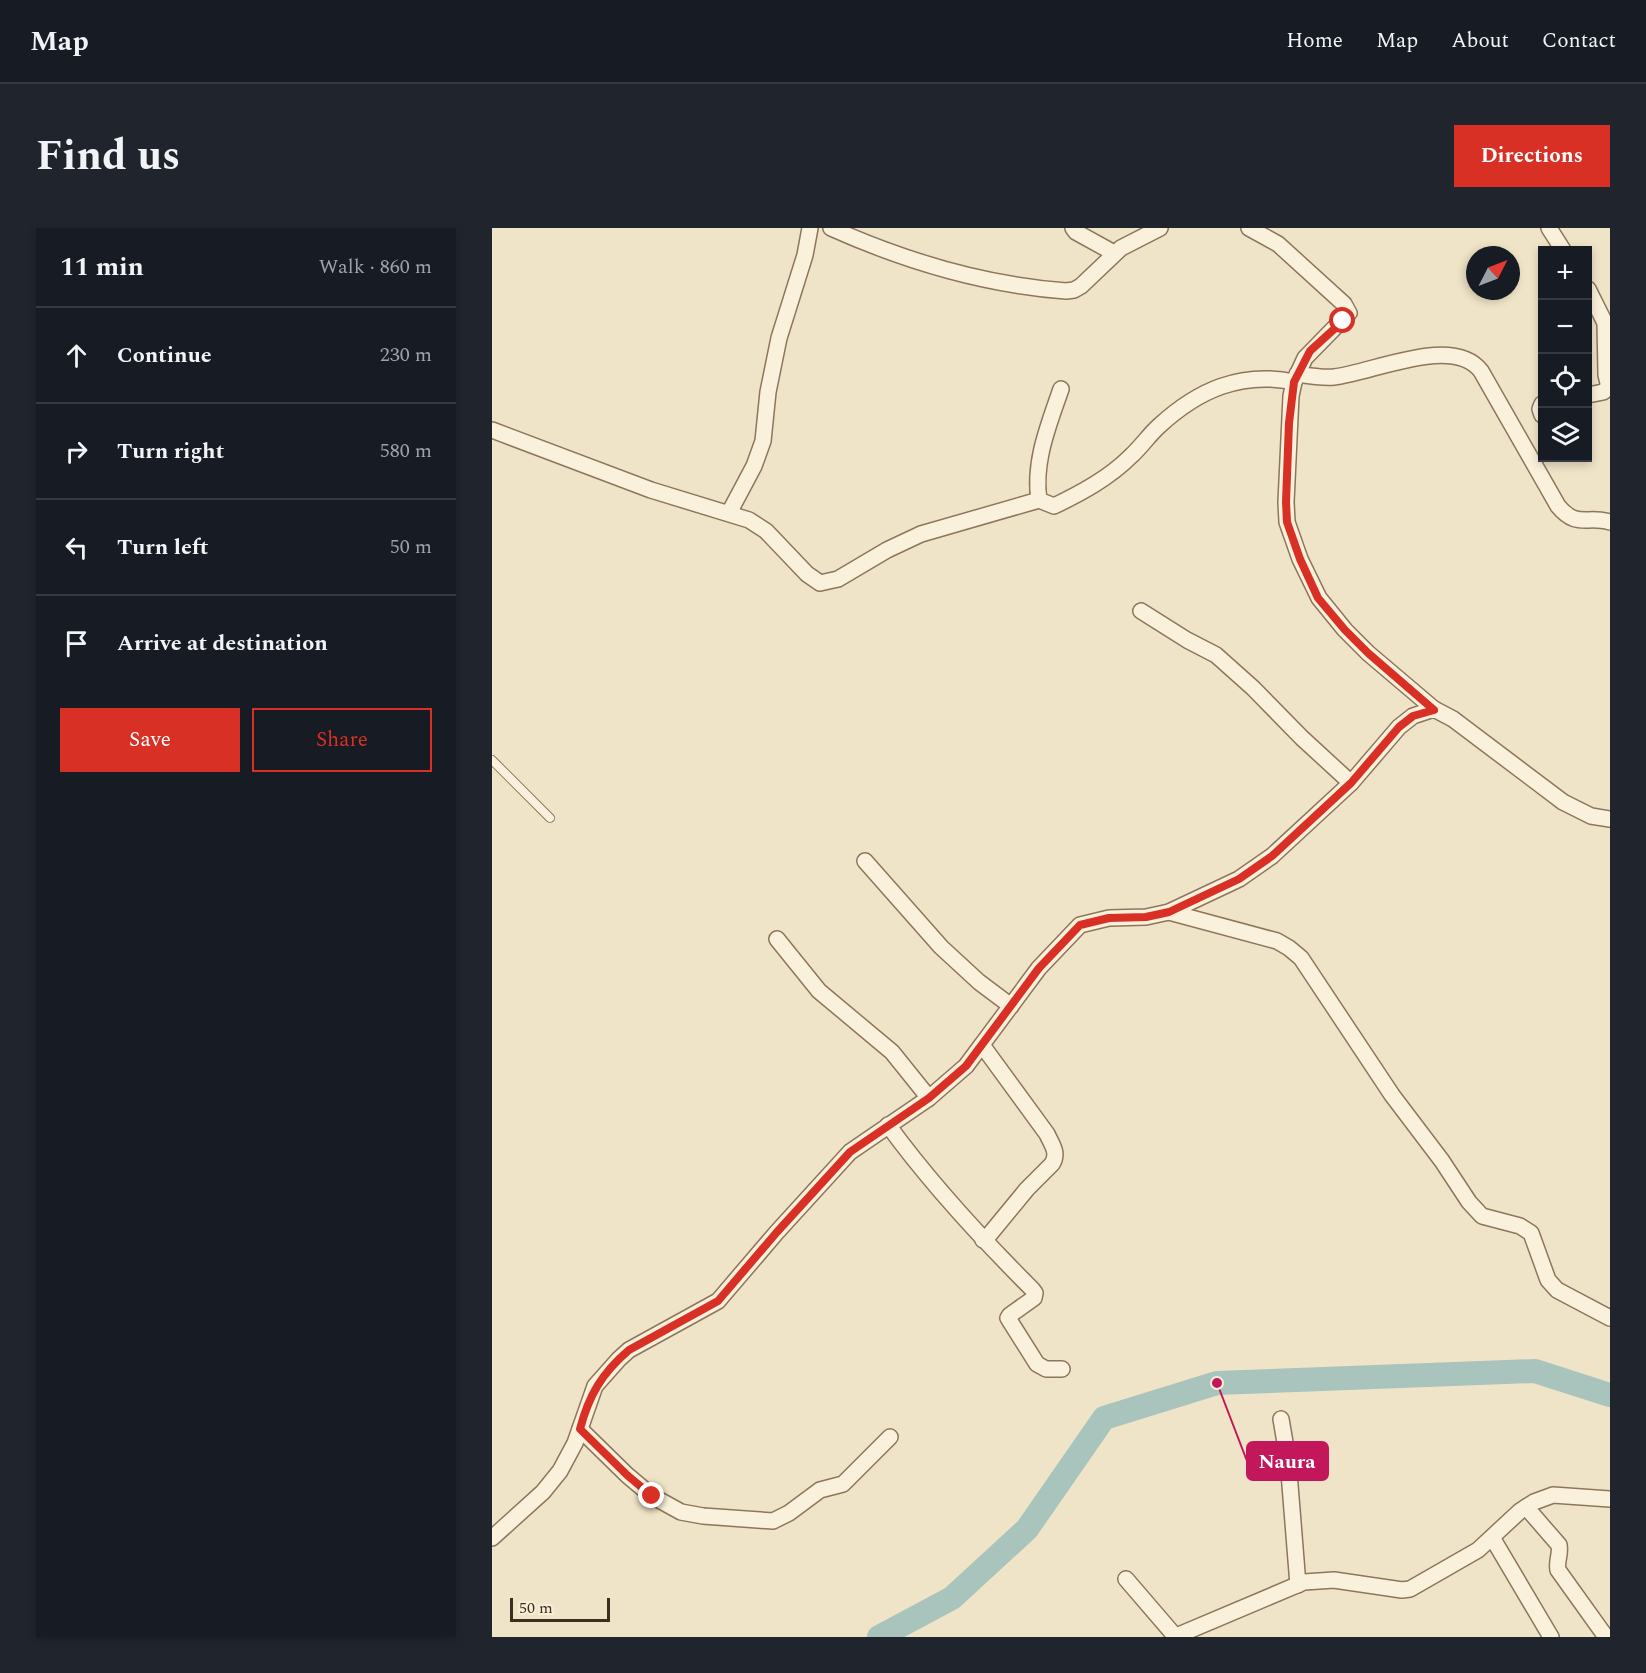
<!DOCTYPE html>
<meta charset="utf-8">
<style>
:root{--surface:#171b24;--page:#20242c;--text:#f1f3f6;--muted:#9ea1a6;--line:#363941;--accent:#d93025}
body{margin:0;font-family:Spectral,serif;background:var(--page);color:var(--text)}
.controls{position:absolute;right:18px;top:18px;display:grid;overflow:hidden;border-radius:0px;box-shadow:0 3px 9px #0003}
.controls button{width:54px;height:54px;display:grid;place-items:center;padding:0;border:0;border-bottom:2px solid var(--line);background:var(--surface);color:var(--text);font:30px sans-serif}
.compass{position:absolute;left:974px;top:18px;width:54px;height:54px;border-radius:50%;background:var(--surface);box-shadow:0 3px 9px #0003;rotate:48deg}
.scale{position:absolute;left:18px;bottom:15px;width:100px;box-sizing:border-box;padding-left:6px;border:3px solid #3d2e20;border-top:0;font-size:16px;line-height:21px;white-space:nowrap;color:#3d2e20;-webkit-text-stroke:4px #f7eed8;paint-order:stroke}
.stop{position:absolute;width:18px;height:18px;margin:-14px;border:4px solid #d93025;border-radius:50%;background:#fff}
.stop.end{background:#d93025;border-color:#fff;box-shadow:0 2px 6px #0008}
.list{margin:0;padding:0;list-style:none}
h2{display:flex;justify-content:space-between;align-items:center;height:78px;margin:0;padding:0 24px;font-size:26px}
h2 small{font-size:20px;font-weight:400;color:var(--muted)}
.list li{display:grid;grid-template-columns:39px 1fr auto;gap:18px;align-items:center;box-sizing:border-box;height:96px;padding:0 24px;border-top:2px solid var(--line)}
.list b{display:block;font-size:22px;white-space:nowrap}
.list em{font-size:20px;font-style:normal;color:var(--muted)}
.actions{display:flex;gap:12px;padding:18px 24px}
.actions a{flex:1;padding:14px 0;border:2px solid var(--accent);border-radius:0px;text-align:center;font-size:21px;color:var(--accent)}
.actions .main{background:var(--accent);color:#fff}
.icon{flex:none;width:33px;height:33px;fill:none;stroke:currentColor;stroke-width:2;stroke-linecap:round;stroke-linejoin:round}
.map{position:relative;flex:none;width:1118px;height:1409px;overflow:hidden;border-radius:0px}
header{display:flex;align-items:center;gap:36px;box-sizing:border-box;height:84px;padding:0 30px;background:var(--surface);border-bottom:2px solid var(--line)}
header strong{font-size:28px}
nav{display:flex;gap:33px;margin-inline-start:auto;font-size:21px}
.intro{display:flex;align-items:center;justify-content:space-between;box-sizing:border-box;height:144px;padding:0 36px}
h1{margin:0;font-size:42px}
.button{padding:15px 27px;border-radius:0px;background:var(--accent);color:#fff;font-size:21px;font-weight:700}
main{display:flex;gap:36px;padding:0 36px}
aside{flex:1;background:var(--surface);border-radius:0px;box-shadow:0 3px 9px #0003}
.map>svg:first-child{display:block}
</style>
<header>
<strong>Map</strong>
<nav><a>Home</a><a>Map</a><a>About</a><a>Contact</a></nav>
</header>
<div class="intro"><h1>Find us</h1><a class="button">Directions</a></div>
<main>
<aside>
<h2>11 min<small>Walk · 860 m</small></h2>
<ul class="list">
<li><svg class="icon" aria-label="ahead" viewBox="0 0 24 24"><path d="M12 20V5M6 11l6-6 6 6"/></svg><div><b>Continue</b></div><em>230 m</em></li>
<li><svg class="icon" aria-label="right" viewBox="0 0 24 24"><path d="M7 20v-9h11M14 6l5 5-5 5"/></svg><div><b>Turn right</b></div><em>580 m</em></li>
<li><svg class="icon" aria-label="left" viewBox="0 0 24 24"><path d="M17 20v-9H6M10 6l-5 5 5 5"/></svg><div><b>Turn left</b></div><em>50 m</em></li>
<li><svg class="icon" aria-label="arrive" viewBox="0 0 24 24"><path d="M6 21V4h12l-3 4 3 4H6"/></svg><div><b>Arrive at destination</b></div></li>
</ul>
<div class="actions"><a class="main">Save</a><a>Share</a></div>
</aside>
<div class="map">
<svg width="1118" height="1409" viewBox="0 0 1118 1409">
<rect width="100%" height="100%" fill="#f0e4c8"/>
<g fill="none" stroke-linecap="round" stroke-linejoin="round">
<path stroke="#a9c4bc" stroke-width="24" d="M 387,1409 L 460,1370 L 535,1301 L 612,1190 L 725,1155 L 1043,1143 L 1118,1167"/>
<g stroke="#8d765c" stroke-width="10">
<path id="service" d="M 0,532 L 58,590"/>
</g>
<g stroke="#8d765c" stroke-width="18">
<g id="minor">
<path d="M 339,0 C 413,33 492,57 574,63 L 582,62 L 589,58 L 629,20 L 668,0"/>
<path d="M 581,0 L 584,4 L 622,25"/>
<path d="M 757,0 L 786,16 L 852,76 L 857,85 L 813,130 L 802,154 L 799,168 L 794,274 L 795,294 L 808,331 L 827,370 L 853,402 L 876,425 L 942,481"/>
<path d="M 1057,0 L 1071,22"/>
<path d="M 1096,61 L 1113,95 L 1114,147 L 1117,159 L 1111,164 L 1096,167"/>
<path d="M 805,146 C 818,148 830,150 842,149 C 880,145 961,106 989,143 L 1066,278 C 1085,301 1095,287 1118,294"/>
<path d="M 1050,176 L 1048,181 L 1050,187"/>
<path d="M 0,202 L 159,262 L 257,292 L 274,303 L 315,346 L 328,355 L 346,351 L 395,322 L 429,306 L 547,272 L 562,278 C 589,265 617,250 639,228 C 649,219 657,207 667,198 C 706,162 749,143 802,154"/>
<path d="M 547,272 C 541,234 557,196 569,161"/>
<path d="M 237,285 L 262,238 L 271,213 L 276,164 L 287,110 L 313,27 L 318,0"/>
<path d="M 649,383 L 695,412 L 724,427 L 761,460 L 810,510 L 859,555"/>
<path d="M 373,633 L 449,719 L 487,754 L 519,778"/>
<path d="M 677,684 L 785,713 L 797,720 L 809,730 L 900,867 L 950,933 L 977,974 L 990,988 L 1028,998 L 1039,1005 L 1056,1052 L 1065,1062 L 1118,1090"/>
<path d="M 285,711 L 327,763 L 400,824 L 437,870"/>
<path d="M 490,817 L 555,906 C 560,917 567,925 560,936 L 535,961 L 498,1006 L 491,1012"/>
<path d="M 396,897 C 439,956 488,1009 540,1061 L 543,1065 L 542,1070 L 518,1087 L 516,1090 L 545,1136 L 554,1141 L 570,1141"/>
<path d="M 789,1191 L 796,1232 L 806,1357"/>
<path d="M 88,1201 L 135,1247 L 160,1268 L 189,1284 L 211,1288 L 281,1293 L 297,1285 L 328,1262 L 351,1256 L 398,1209"/>
<path d="M 1034,1279 L 1067,1317 C 1069,1326 1064,1333 1066,1342 L 1114,1409"/>
<path d="M 0,1310 L 51,1264 L 68,1243 L 83,1215 L 103,1158 L 127,1131 L 137,1122 L 226,1073 L 285,1004 L 358,924 L 437,870 L 474,838 L 547,740 L 588,697 L 617,690 L 654,689 L 677,684 L 747,651 L 780,628 L 859,555 L 907,499 L 921,488 L 942,481 L 961,491 L 1071,574 L 1099,588 L 1118,591"/>
<path d="M 1001,1311 L 1059,1409"/>
<path d="M 634,1351 L 683,1408"/>
<path d="M 682,1409 L 812,1354 L 842,1352 L 910,1362 L 918,1361 L 986,1322 L 1028,1283 L 1042,1274 L 1061,1267 L 1118,1271"/>
</g>
</g>
<use href="#service" stroke="#faf1dc" stroke-width="8"/>
<use href="#minor" stroke="#faf1dc" stroke-width="15"/>
</g>
<g fill="none" stroke-linecap="round" stroke-linejoin="round">
<path stroke="#d93025" stroke-width="8" d="M 160,1268 L 135,1247 L 88,1201 C 97,1167 110,1145 137,1122 L 226,1073 L 285,1004 L 358,924 L 437,870 L 474,838 L 547,740 L 588,697 L 617,690 L 654,689 L 677,684 L 747,651 L 780,628 L 859,555 L 907,499 L 921,488 L 942,482 L 876,425 L 853,402 L 826,370 L 808,331 L 795,294 L 794,274 L 797,195 L 802,154 L 818,123 L 851,93"/>
</g>
<path fill="none" stroke="#c2185b" stroke-width="2" d="M725 1155L755 1233"/>
<circle fill="#c2185b" stroke="#f7eed8" stroke-width="2" cx="725" cy="1155" r="6"/>
<rect fill="#c2185b" stroke="#c2185b" stroke-width="2" x="755" y="1214" width="81" height="38" rx="6"/>
<g font-size="20" text-anchor="middle" font-weight="bold" fill="#fff">
<text x="795" y="1240">Naura</text>
</g>
</svg>
<div class="controls">
<button>+</button>
<button>−</button>
<button><svg class="icon" aria-label="locate" viewBox="0 0 24 24"><circle cx="12" cy="12" r="6"/><path d="M12 2v4M12 18v4M2 12h4M18 12h4"/></svg></button>
<button><svg class="icon" aria-label="layers" viewBox="0 0 24 24"><path d="M12 4l9 5-9 5-9-5zM3 14l9 5 9-5"/></svg></button>
</div>
<svg class="compass" viewBox="-18 -18 36 36"><path d="M0-13l5 13h-10z" fill="#e53935"/><path d="M0 13l5-13h-10z" fill="#9ea1a6"/></svg>
<div class="scale">50 m</div>
<div class="stop" style="left:851px;top:93px"></div>
<div class="stop end" style="left:160px;top:1268px"></div>
</div>
</main>
